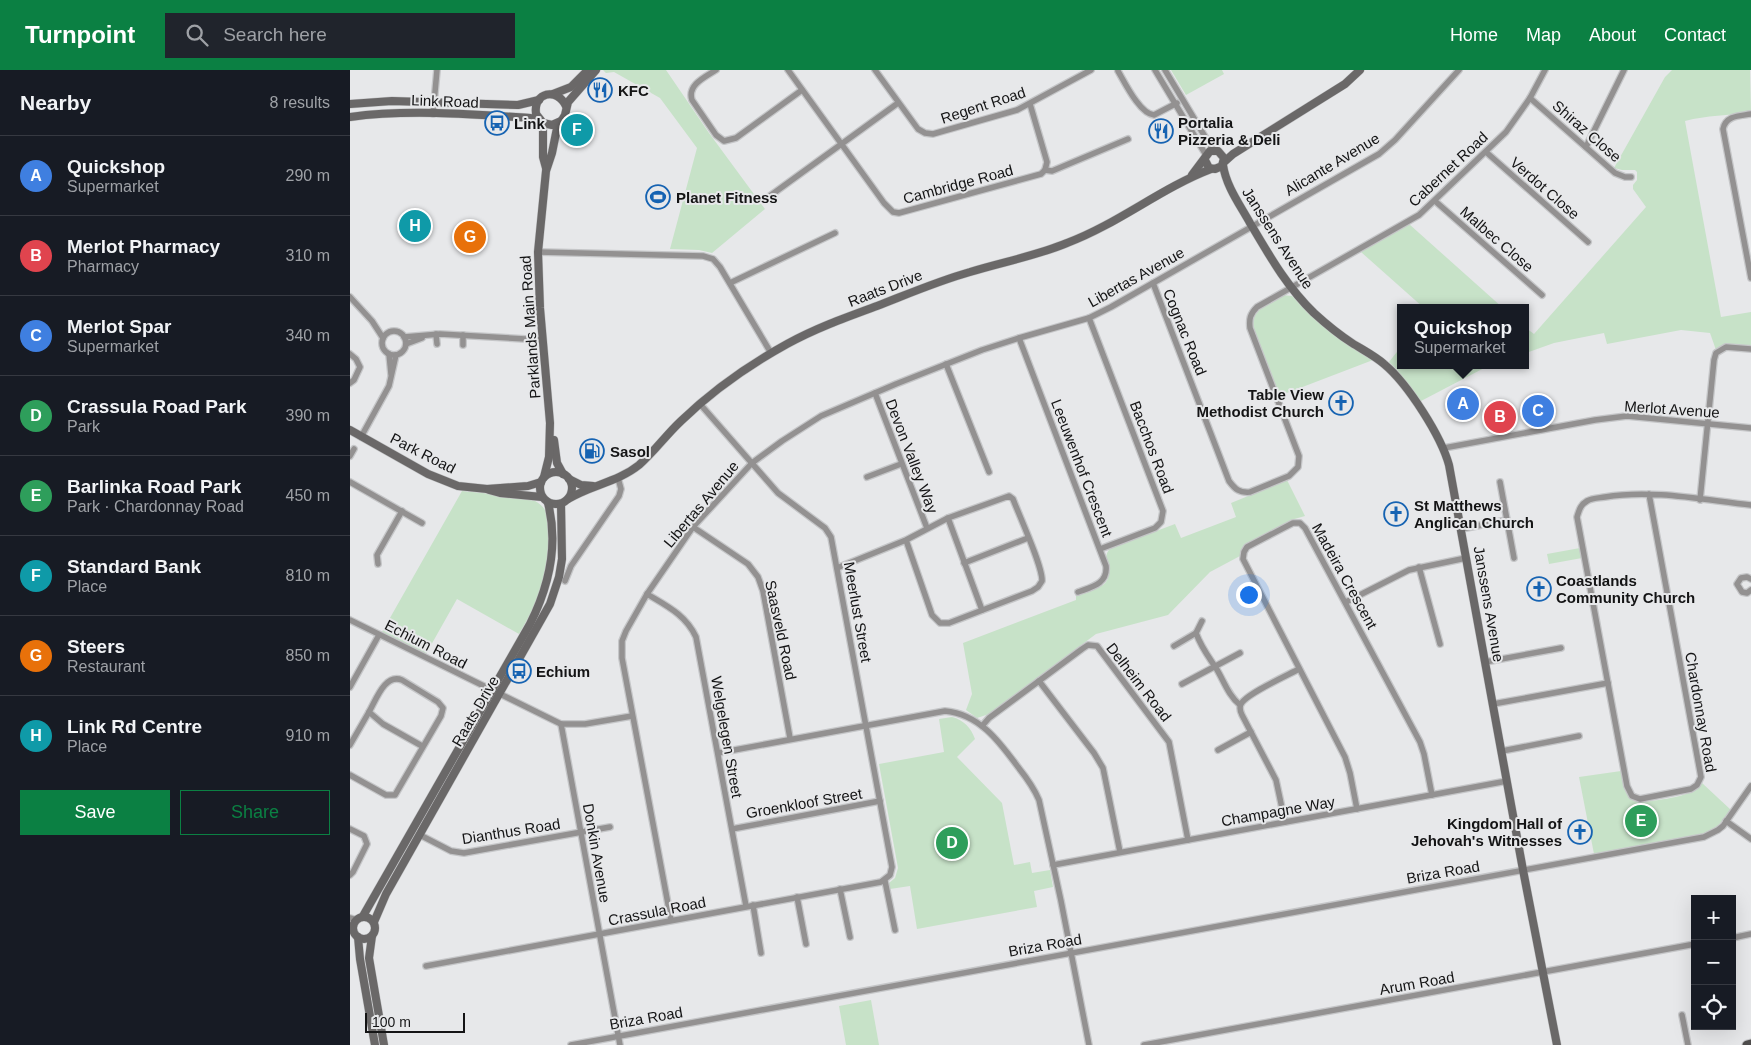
<!DOCTYPE html>
<meta charset="utf-8">
<style>
:root{--surface:#171b24;--page:#20242c;--text:#f1f3f6;--muted:#9ea1a6;--line:#363941;--accent:#0b8043}
body{margin:0;font-family:Arial,sans-serif;background:var(--page);color:var(--text)}
.controls{position:absolute;right:15px;bottom:15px;display:grid;overflow:hidden;border-radius:0px;box-shadow:0 5px 20px #0002}
.controls button{width:45px;height:45px;display:grid;place-items:center;padding:0;border:0;border-bottom:1px solid var(--line);background:var(--surface);color:var(--text);font:25px sans-serif}
.scale{position:absolute;left:15px;bottom:12px;width:100px;box-sizing:border-box;padding-left:5px;border:2px solid #141415;border-top:0;font-size:14px;line-height:18px;white-space:nowrap;color:#141415;-webkit-text-stroke:4px #e7e8ea;paint-order:stroke}
.you{position:absolute;left:898px;top:524px;width:18px;height:18px;margin:-12px;border:4px solid #fff;border-radius:50%;background:#1a73e8;box-shadow:0 0 0 8px #1a73e833}
.badge{display:grid;place-items:center;width:32px;height:32px;border-radius:50%;background:var(--accent);color:#fff;font-size:16px;font-weight:700}
.pin{position:absolute;translate:-50% -50%;border:2px solid #fff;box-shadow:0 1px 5px #0006}
.popup{position:absolute;left:1047px;top:234px;width:132px;height:65px;box-sizing:border-box;display:grid;place-content:center;border-radius:0px;background:var(--surface);filter:drop-shadow(0 1px 4px #0005);font-size:16px;white-space:nowrap;color:var(--muted)}
.popup b{font-size:19px;color:var(--text)}
.popup::after{content:'';position:absolute;left:50%;top:100%;margin-left:-10px;border:10px solid transparent;border-top-color:var(--surface)}
.list{margin:0;padding:0;list-style:none}
h2{display:flex;justify-content:space-between;align-items:center;height:65px;margin:0;padding:0 20px;font-size:21px}
h2 small{font-size:16px;font-weight:400;color:var(--muted)}
.list li{display:grid;grid-template-columns:32px 1fr auto;gap:15px;align-items:center;box-sizing:border-box;height:80px;padding:0 20px;border-top:1px solid var(--line)}
.list b{display:block;font-size:19px;white-space:nowrap}
.list p{margin:0;font-size:16px;white-space:nowrap;color:var(--muted)}
.list em{font-size:16px;font-style:normal;color:var(--muted)}
.actions{display:flex;gap:10px;padding:15px 20px}
.actions a{flex:1;padding:11px 0;border:1px solid var(--accent);border-radius:0px;text-align:center;font-size:18px;color:var(--accent)}
.actions .main{background:var(--accent);color:#fff}
.icon{flex:none;width:28px;height:28px;fill:none;stroke:currentColor;stroke-width:2;stroke-linecap:round;stroke-linejoin:round}
.map{position:relative;flex:none;width:1401px;height:975px;overflow:hidden}
header{display:flex;align-items:center;gap:30px;box-sizing:border-box;height:70px;padding:0 25px;background:var(--accent);color:#fff}
header strong{font-size:24px}
nav{display:flex;gap:28px;margin-inline-start:auto;font-size:18px}
.search{width:350px;height:45px;background:var(--page);display:flex;align-items:center;gap:12px;box-sizing:border-box;padding:0 18px;border-radius:0px;color:var(--muted);font-size:19px}
main{display:flex}
aside{flex:1;background:var(--surface)}
.map>svg:first-child{display:block}
</style>
<header>
<strong>Turnpoint</strong>
<div class="search"><svg class="icon" aria-label="search" viewBox="0 0 24 24"><circle cx="10" cy="10" r="6"/><path d="M15 15l6 6"/></svg>Search here</div>
<nav><a>Home</a><a>Map</a><a>About</a><a>Contact</a></nav>
</header>
<main>
<aside>
<h2>Nearby<small>8 results</small></h2>
<ul class="list">
<li><span class="badge" style="background:#3f7fe0">A</span><div><b>Quickshop</b><p>Supermarket</p></div><em>290 m</em></li>
<li><span class="badge" style="background:#e0444e">B</span><div><b>Merlot Pharmacy</b><p>Pharmacy</p></div><em>310 m</em></li>
<li><span class="badge" style="background:#3f7fe0">C</span><div><b>Merlot Spar</b><p>Supermarket</p></div><em>340 m</em></li>
<li><span class="badge" style="background:#2e9e5b">D</span><div><b>Crassula Road Park</b><p>Park</p></div><em>390 m</em></li>
<li><span class="badge" style="background:#2e9e5b">E</span><div><b>Barlinka Road Park</b><p>Park · Chardonnay Road</p></div><em>450 m</em></li>
<li><span class="badge" style="background:#0f9aa8">F</span><div><b>Standard Bank</b><p>Place</p></div><em>810 m</em></li>
<li><span class="badge" style="background:#e8710a">G</span><div><b>Steers</b><p>Restaurant</p></div><em>850 m</em></li>
<li><span class="badge" style="background:#0f9aa8">H</span><div><b>Link Rd Centre</b><p>Place</p></div><em>910 m</em></li>
</ul>
<div class="actions"><a class="main">Save</a><a>Share</a></div>
</aside>
<div class="map">
<svg width="1401" height="975" viewBox="0 0 1401 975">
<rect width="100%" height="100%" fill="#e7e8ea"/>
<g fill="#c7e2c8">
<path d="M 253,0 L 316,0 L 359,63 L 415,139 L 362,183 L 349,180 L 320,179 L 347,78 L 310,28 L 264,2 L 256,3 Z"/>
<path d="M 821,0 L 872,0 L 874,4 L 836,25 Z"/>
<path d="M 1322,0 L 1400,0 L 1401,42 C 1378,46 1357,45 1335,51 L 1371,247 L 1401,242 L 1401,276 L 1376,274 L 1366,280 L 1360,263 L 1331,260 L 1257,274 L 1254,263 L 1204,273 L 1176,283 L 1176,258 L 1184,264 L 1296,137 L 1283,119 L 1283,115 L 1287,110 L 1287,102 L 1285,100 L 1272,100 L 1264,98 L 1315,7 Z"/>
<path d="M 1059,154 L 1153,238 L 1074,238 L 1011,182 Z"/>
<path d="M 932,225 L 942,226 L 986,267 L 1023,290 L 929,326 L 903,258 C 901,239 919,234 932,225 Z"/>
<path d="M 1050,278 L 1050,295 L 1140,295 L 1071,331 L 1047,300 L 1039,292 Z"/>
<path d="M 937,410 L 955,446 L 941,450 L 895,475 L 892,479 L 890,486 L 860,502 L 818,545 L 746,564 L 639,644 L 627,648 L 616,640 L 622,624 L 613,573 L 726,530 L 726,526 C 734,523 745,520 753,515 C 767,504 748,488 761,478 L 825,454 L 831,468 L 886,447 L 881,433 Z"/>
<path d="M 112,421 L 174,427 C 182,429 192,433 196,442 C 205,462 197,501 190,522 C 185,537 177,550 169,564 L 107,529 L 76,584 L 32,562 Z"/>
<path d="M 1230,478 L 1232,488 L 1199,494 L 1197,484 Z"/>
<path d="M 602,647 C 614,650 621,658 625,669 L 607,687 L 652,733 L 664,795 L 680,792 L 682,803 L 700,800 L 703,817 L 684,821 L 687,837 L 567,859 L 560,816 L 540,819 L 539,813 L 545,808 L 548,798 L 529,694 L 594,682 L 589,649 Z"/>
<path d="M 1271,701 L 1277,724 L 1284,731 L 1294,732 C 1311,729 1342,728 1352,713 L 1381,740 L 1367,757 L 1354,764 L 1244,784 L 1229,707 Z"/>
<path d="M 521,930 L 529,975 L 496,975 L 489,936 Z"/>
</g>
<g fill="none" stroke-linecap="round" stroke-linejoin="round">
<g stroke="#c5c6c8" stroke-width="8">
<g id="street">
<path d="M 366,0 C 355,7 337,15 342,30 L 366,65 L 374,71 L 386,68 L 452,20"/>
<path d="M 438,0 L 534,133 L 543,142 L 549,143 L 691,104 L 695,100 L 697,92 L 680,34"/>
<path d="M 525,0 L 568,59 L 575,63 L 583,64 L 667,40 L 741,0"/>
<path d="M 805,0 L 856,85"/>
<path d="M 815,0 L 863,80"/>
<path d="M 768,1 C 775,13 790,44 804,45 L 827,33"/>
<path d="M 1180,28 L 1265,103 L 1275,107 L 1281,107"/>
<path d="M 83,44 L 87,0"/>
<path d="M 1401,44 C 1390,46 1376,45 1373,59 L 1401,208"/>
<path d="M 1236,77 L 1274,0"/>
<path d="M 1136,82 L 1238,172"/>
<path d="M 695,100 L 702,101 L 778,69"/>
<path d="M 417,128 L 548,33"/>
<path d="M 1085,131 L 1192,225"/>
<path d="M 188,182 L 353,186 L 363,189 L 370,197 L 421,283"/>
<path d="M 380,213 L 485,163"/>
<path d="M 803,213 L 879,411 C 885,419 889,423 900,422 L 939,406 L 948,397 L 949,386 L 900,258 C 899,249 900,244 907,237 L 1069,145 L 1156,62 L 1180,28 L 1195,0"/>
<path d="M 0,227 L 22,251 L 33,268"/>
<path d="M 739,248 L 813,441 L 811,452 L 805,458 L 750,479"/>
<circle cx="44" cy="273" r="12"/>
<path d="M 86,264 L 87,274"/>
<path d="M 113,265 L 113,275"/>
<path d="M 54,267 L 90,264 L 193,270"/>
<path d="M 669,268 L 756,496 C 758,514 741,517 728,522"/>
<path d="M 56,274 L 72,268"/>
<path d="M 0,284 L 6,289 L 10,297 L 4,310 L 0,313"/>
<path d="M 39,284 L 41,304"/>
<path d="M 596,294 L 639,402"/>
<path d="M 525,323 L 577,458"/>
<path d="M 11,367 L 39,316 L 46,285"/>
<path d="M 1094,378 L 1245,350 L 1277,346 L 1401,358"/>
<path d="M 0,386 L 4,379"/>
<path d="M 517,407 L 551,394"/>
<path d="M 0,412 L 72,453"/>
<path d="M 1150,412 L 1164,488"/>
<path d="M 1299,424 L 1351,707 L 1347,715 L 1341,719 L 1290,729 L 1282,726 L 1277,716 L 1227,447 C 1229,441 1230,435 1237,431 C 1242,428 1249,428 1255,427 C 1302,419 1354,430 1401,435"/>
<path d="M 1350,430 L 1364,290 L 1366,283 L 1376,277 L 1401,279"/>
<path d="M 598,448 L 632,540"/>
<path d="M 343,457 L 398,494 L 408,507 L 413,521 L 440,668"/>
<path d="M 1111,459 L 1157,450"/>
<path d="M 614,493 L 678,468"/>
<path d="M 28,494 L 27,485 L 52,441"/>
<path d="M 1069,497 L 1090,574"/>
<path d="M 487,498 L 556,470 L 598,448 L 659,426 L 663,429 C 669,445 693,497 692,511 L 688,517 L 682,521 L 599,553 L 590,553 L 582,545 L 556,470"/>
<path d="M 1401,509 L 1397,507 L 1391,508 L 1387,514 L 1392,522 L 1397,523 L 1401,520"/>
<path d="M 215,511 L 221,496 L 269,426 L 271,419 L 268,408"/>
<path d="M 297,524 C 317,536 336,545 346,567 L 396,836"/>
<path d="M 996,532 L 1059,500 L 1116,488"/>
<path d="M 0,550 L 211,654 L 235,654 L 282,646"/>
<path d="M 852,551 L 846,563 C 851,577 858,586 866,598 C 874,611 878,625 890,635"/>
<path d="M 824,576 L 846,563"/>
<path d="M 1135,592 L 1211,578"/>
<path d="M 689,611 L 744,683 L 753,698 L 770,782"/>
<path d="M 832,614 L 890,583"/>
<path d="M 0,617 L 29,565"/>
<path d="M 1143,634 L 1258,613"/>
<path d="M 211,654 L 270,975"/>
<path d="M 632,656 L 639,648 L 732,579 L 738,575 L 747,576 L 819,672 L 838,770"/>
<path d="M 0,675 L 19,642"/>
<path d="M 868,680 L 901,662"/>
<path d="M 1152,681 L 1229,666"/>
<path d="M 368,683 L 595,641 C 629,644 649,671 668,697 C 676,707 684,718 689,730 L 711,831 L 739,975"/>
<path d="M 0,705 L 36,725 L 45,725 L 91,646 L 93,638 L 88,632 L 52,610 C 35,603 26,630 19,642 L 33,654 L 72,676"/>
<path d="M 1007,739 L 1000,703 L 995,687 L 893,489 L 894,482 L 897,477 L 943,453 L 950,453 L 955,458 L 1070,672 L 1074,684 L 1082,725"/>
<path d="M 1376,751 L 1401,769"/>
<path d="M 935,752 L 926,710 L 892,645 C 890,641 889,638 891,634 C 896,624 938,605 949,599"/>
<path d="M 0,759 L 14,766 L 17,774 L 3,802 L 0,805"/>
<path d="M 382,759 L 530,731"/>
<path d="M 70,765 L 101,781 L 114,783 L 260,757"/>
<path d="M 703,795 L 1157,711"/>
<path d="M 535,811 L 545,860"/>
<path d="M 490,819 L 500,867"/>
<path d="M 447,827 L 456,874"/>
<path d="M 403,835 L 411,883"/>
<path d="M 0,848 L 7,850"/>
<path d="M 321,850 L 272,588 L 272,571 L 276,561 L 297,524 L 343,457 L 402,393 L 432,371 L 471,346 L 546,314 L 632,280 L 669,268 L 739,248 L 761,237 L 1029,84 L 1045,70 L 1109,0"/>
<path d="M 0,858 L 3,861"/>
<path d="M 1382,868 L 1401,864"/>
<path d="M 76,896 L 531,812 L 540,805 L 542,797 L 481,467 L 475,458 L 428,423 L 350,334"/>
<path d="M 1332,945 L 1338,975"/>
<path d="M 221,975 L 1354,767 L 1368,760 L 1373,756 L 1401,716"/>
<path d="M 794,975 L 1345,874"/>
</g>
</g>
<g stroke="#c5c6c8" stroke-width="9">
<g id="secondary">
<path d="M 203,24 L 221,17 L 238,0"/>
<path d="M 0,34 L 42,31 L 168,35 L 189,30"/>
<path d="M 0,47 C 56,39 122,44 180,48 L 190,50"/>
<path d="M 211,51 L 202,55 L 193,53 L 186,44 C 183,22 207,17 216,36"/>
<path d="M 193,53 L 193,87 L 196,98"/>
<path d="M 873,93 L 883,84 L 995,14 L 1010,0"/>
<path d="M 873,95 C 876,116 890,135 900,153 C 919,185 937,217 964,243 C 976,254 988,264 1002,273 C 1013,280 1025,286 1034,294 C 1058,314 1091,366 1099,395 L 1173,800 L 1207,975"/>
<path d="M 842,105 L 860,81 L 868,81 L 874,88 L 872,96 L 865,99 L 859,98 L 855,90"/>
<path d="M 0,360 L 78,404 L 108,416 L 137,419 L 178,416 L 191,412"/>
<path d="M 204,370 L 207,393 L 213,404"/>
<circle cx="206" cy="418" r="16"/>
<path d="M 194,407 L 199,387 L 200,353 L 190,238 L 188,182 L 196,101 L 202,83 L 207,58 L 215,45 L 218,32 L 246,0"/>
<path d="M 219,409 L 231,415 L 243,416"/>
<path d="M 139,420 L 150,423 L 192,427"/>
<path d="M 218,429 C 241,415 268,412 289,395 C 304,382 316,365 331,351 C 362,321 399,295 437,274 C 466,258 497,247 527,236 C 558,224 588,211 620,202 C 652,192 686,186 717,173 C 768,154 811,118 861,99"/>
<path d="M 13,846 L 180,554 C 199,516 209,476 198,433"/>
<circle cx="14" cy="858" r="11"/>
<path d="M 24,852 L 36,824 L 200,534 L 209,507 L 212,489 L 211,434"/>
<path d="M 22,866 L 19,888 L 34,975"/>
<path d="M 8,867 L 10,889 L 25,975"/>
</g>
</g>
<g stroke="#c5c6c8" stroke-width="11">
<path id="primary" d="M 1397,975 L 1401,974"/>
</g>
<use href="#street" stroke="#939191" stroke-width="5.5"/>
<use href="#secondary" stroke="#6a6868" stroke-width="8"/>
<use href="#primary" stroke="#4e4c4c" stroke-width="9"/>
</g>
<defs>
<g id="restaurant-ring" transform="scale(1.25)"><circle r="9.5" fill="#e7e8ea" stroke="#1663b2" stroke-width="1.5"/><path d="M-5-6h1v4h1v-4h1v4h1v-4h1v5L-1.5 .5V6h-2V.5L-5-1ZM5-6V6H3V1.5H1.5Q1.5-4 5-6Z" fill="#1663b2"/></g>
<g id="bus-ring" transform="scale(1.25)"><circle r="9.5" fill="#e7e8ea" stroke="#1663b2" stroke-width="1.5"/><path d="M-5-6H5V4H4V6H2V4H-2V6H-4V4H-5ZM-3.5-4V0h7V-4ZM-3.5 1.2v1.5H-2V1.2ZM2 1.2v1.5H3.5V1.2Z" fill="#1663b2"/></g>
<g id="stadium-ring" transform="scale(1.25)"><circle r="9.5" fill="#e7e8ea" stroke="#1663b2" stroke-width="1.5"/><path d="M0-5a6.5 5 0 1 0 0 10a6.5 5 0 1 0 0-10ZM-3.5-1.8h7v3.6h-7Z" fill="#1663b2"/></g>
<g id="church-ring" transform="scale(1.25)"><circle r="9.5" fill="#e7e8ea" stroke="#1663b2" stroke-width="1.5"/><path d="M-1.2-6h2.4v3.5h3.3v2.4h-3.3V6h-2.4V-.1h-3.3v-2.4h3.3Z" fill="#1663b2"/></g>
<g id="fuel-ring" transform="scale(1.25)"><circle r="9.5" fill="#e7e8ea" stroke="#1663b2" stroke-width="1.5"/><path d="M-5.5-6h7V0h2V4h1.3V-2.5L3-4.5l.8-.8L6-3V5H2.5V1h-1V6h-7ZM-4.2-4.7v3.2H.2V-4.7Z" fill="#1663b2"/></g>
</defs>
<g fill-rule="evenodd">
<use href="#restaurant-ring" x="250" y="20"/>
<use href="#bus-ring" x="147" y="53"/>
<use href="#restaurant-ring" x="811" y="61"/>
<use href="#stadium-ring" x="308" y="127"/>
<use href="#church-ring" x="991" y="333"/>
<use href="#fuel-ring" x="242" y="381"/>
<use href="#church-ring" x="1046" y="444"/>
<use href="#church-ring" x="1189" y="519"/>
<use href="#bus-ring" x="169" y="601"/>
<use href="#church-ring" x="1230" y="762"/>
</g>
<g text-anchor="middle" dominant-baseline="central" stroke-width="4" stroke-linejoin="round" paint-order="stroke">
<g font-size="15" font-weight="bold" fill="#141415" stroke="#e7e8ea" text-anchor="start">
<text x="268" y="20">KFC</text>
<text x="828" y="52">Portalia<tspan x="828" dy="17">Pizzeria &amp; Deli</tspan></text>
<text x="164" y="53">Link</text>
<text x="326" y="127">Planet Fitness</text>
<text x="974" y="324" text-anchor="end">Table View<tspan x="974" dy="17">Methodist Church</tspan></text>
<text x="260" y="381">Sasol</text>
<text x="1064" y="435">St Matthews<tspan x="1064" dy="17">Anglican Church</tspan></text>
<text x="1206" y="510">Coastlands<tspan x="1206" dy="17">Community Church</tspan></text>
<text x="186" y="601">Echium</text>
<text x="1212" y="753" text-anchor="end">Kingdom Hall of<tspan x="1212" dy="17">Jehovah's Witnesses</tspan></text>
</g>
<g font-size="15" fill="#141415" stroke="#e7e8ea">
<text transform="translate(95 31) rotate(2)">Link Road</text>
<text transform="translate(633 35) rotate(-18)">Regent Road</text>
<text transform="translate(1237 61) rotate(41)">Shiraz Close</text>
<text transform="translate(982 94) rotate(-31)">Alicante Avenue</text>
<text transform="translate(1098 99) rotate(-43)">Cabernet Road</text>
<text transform="translate(608 114) rotate(-15)">Cambridge Road</text>
<text transform="translate(1195 118) rotate(41)">Verdot Close</text>
<text transform="translate(928 168) rotate(57)">Janssens Avenue</text>
<text transform="translate(1147 169) rotate(41)">Malbec Close</text>
<text transform="translate(786 207) rotate(-29)">Libertas Avenue</text>
<text transform="translate(535 218) rotate(-21)">Raats Drive</text>
<text transform="translate(180 257) rotate(-94)">Parklands Main Road</text>
<text transform="translate(835 262) rotate(68)">Cognac Road</text>
<text transform="translate(1322 339) rotate(4)">Merlot Avenue</text>
<text transform="translate(802 377) rotate(69)">Bacchos Road</text>
<text transform="translate(73 383) rotate(27)">Park Road</text>
<text transform="translate(562 386) rotate(69)">Devon Valley Way</text>
<text transform="translate(732 398) rotate(69)">Leeuwenhof Crescent</text>
<text transform="translate(351 434) rotate(-50)">Libertas Avenue</text>
<text transform="translate(995 506) rotate(61)">Madeira Crescent</text>
<text transform="translate(1139 534) rotate(80)">Janssens Avenue</text>
<text transform="translate(508 542) rotate(80)">Meerlust Street</text>
<text transform="translate(431 560) rotate(78)">Saasveld Road</text>
<text transform="translate(76 574) rotate(27)">Echium Road</text>
<text transform="translate(789 612) rotate(52)">Delheim Road</text>
<text transform="translate(125 641) rotate(-60)">Raats Drive</text>
<text transform="translate(1351 642) rotate(80)">Chardonnay Road</text>
<text transform="translate(377 667) rotate(80)">Welgelegen Street</text>
<text transform="translate(454 733) rotate(-10)">Groenkloof Street</text>
<text transform="translate(928 741) rotate(-10)">Champagne Way</text>
<text transform="translate(161 761) rotate(-9)">Dianthus Road</text>
<text transform="translate(247 783) rotate(80)">Donkin Avenue</text>
<text transform="translate(1093 802) rotate(-10)">Briza Road</text>
<text transform="translate(307 841) rotate(-11)">Crassula Road</text>
<text transform="translate(695 875) rotate(-10)">Briza Road</text>
<text transform="translate(1067 913) rotate(-10)">Arum Road</text>
<text transform="translate(296 948) rotate(-10)">Briza Road</text>
</g>
</g>
</svg>
<div class="controls">
<button>+</button>
<button>−</button>
<button><svg class="icon" aria-label="locate" viewBox="0 0 24 24"><circle cx="12" cy="12" r="6"/><path d="M12 2v4M12 18v4M2 12h4M18 12h4"/></svg></button>
</div>
<div class="scale">100 m</div>
<div class="you"></div>
<div class="pin badge" style="left:1113px;top:334px;background:#3f7fe0">A</div>
<div class="popup"><b>Quickshop</b>Supermarket</div>
<div class="pin badge" style="left:1150px;top:347px;background:#e0444e">B</div>
<div class="pin badge" style="left:1188px;top:341px;background:#3f7fe0">C</div>
<div class="pin badge" style="left:602px;top:773px;background:#2e9e5b">D</div>
<div class="pin badge" style="left:1291px;top:751px;background:#2e9e5b">E</div>
<div class="pin badge" style="left:227px;top:60px;background:#0f9aa8">F</div>
<div class="pin badge" style="left:120px;top:167px;background:#e8710a">G</div>
<div class="pin badge" style="left:65px;top:156px;background:#0f9aa8">H</div>
</div>
</main>
